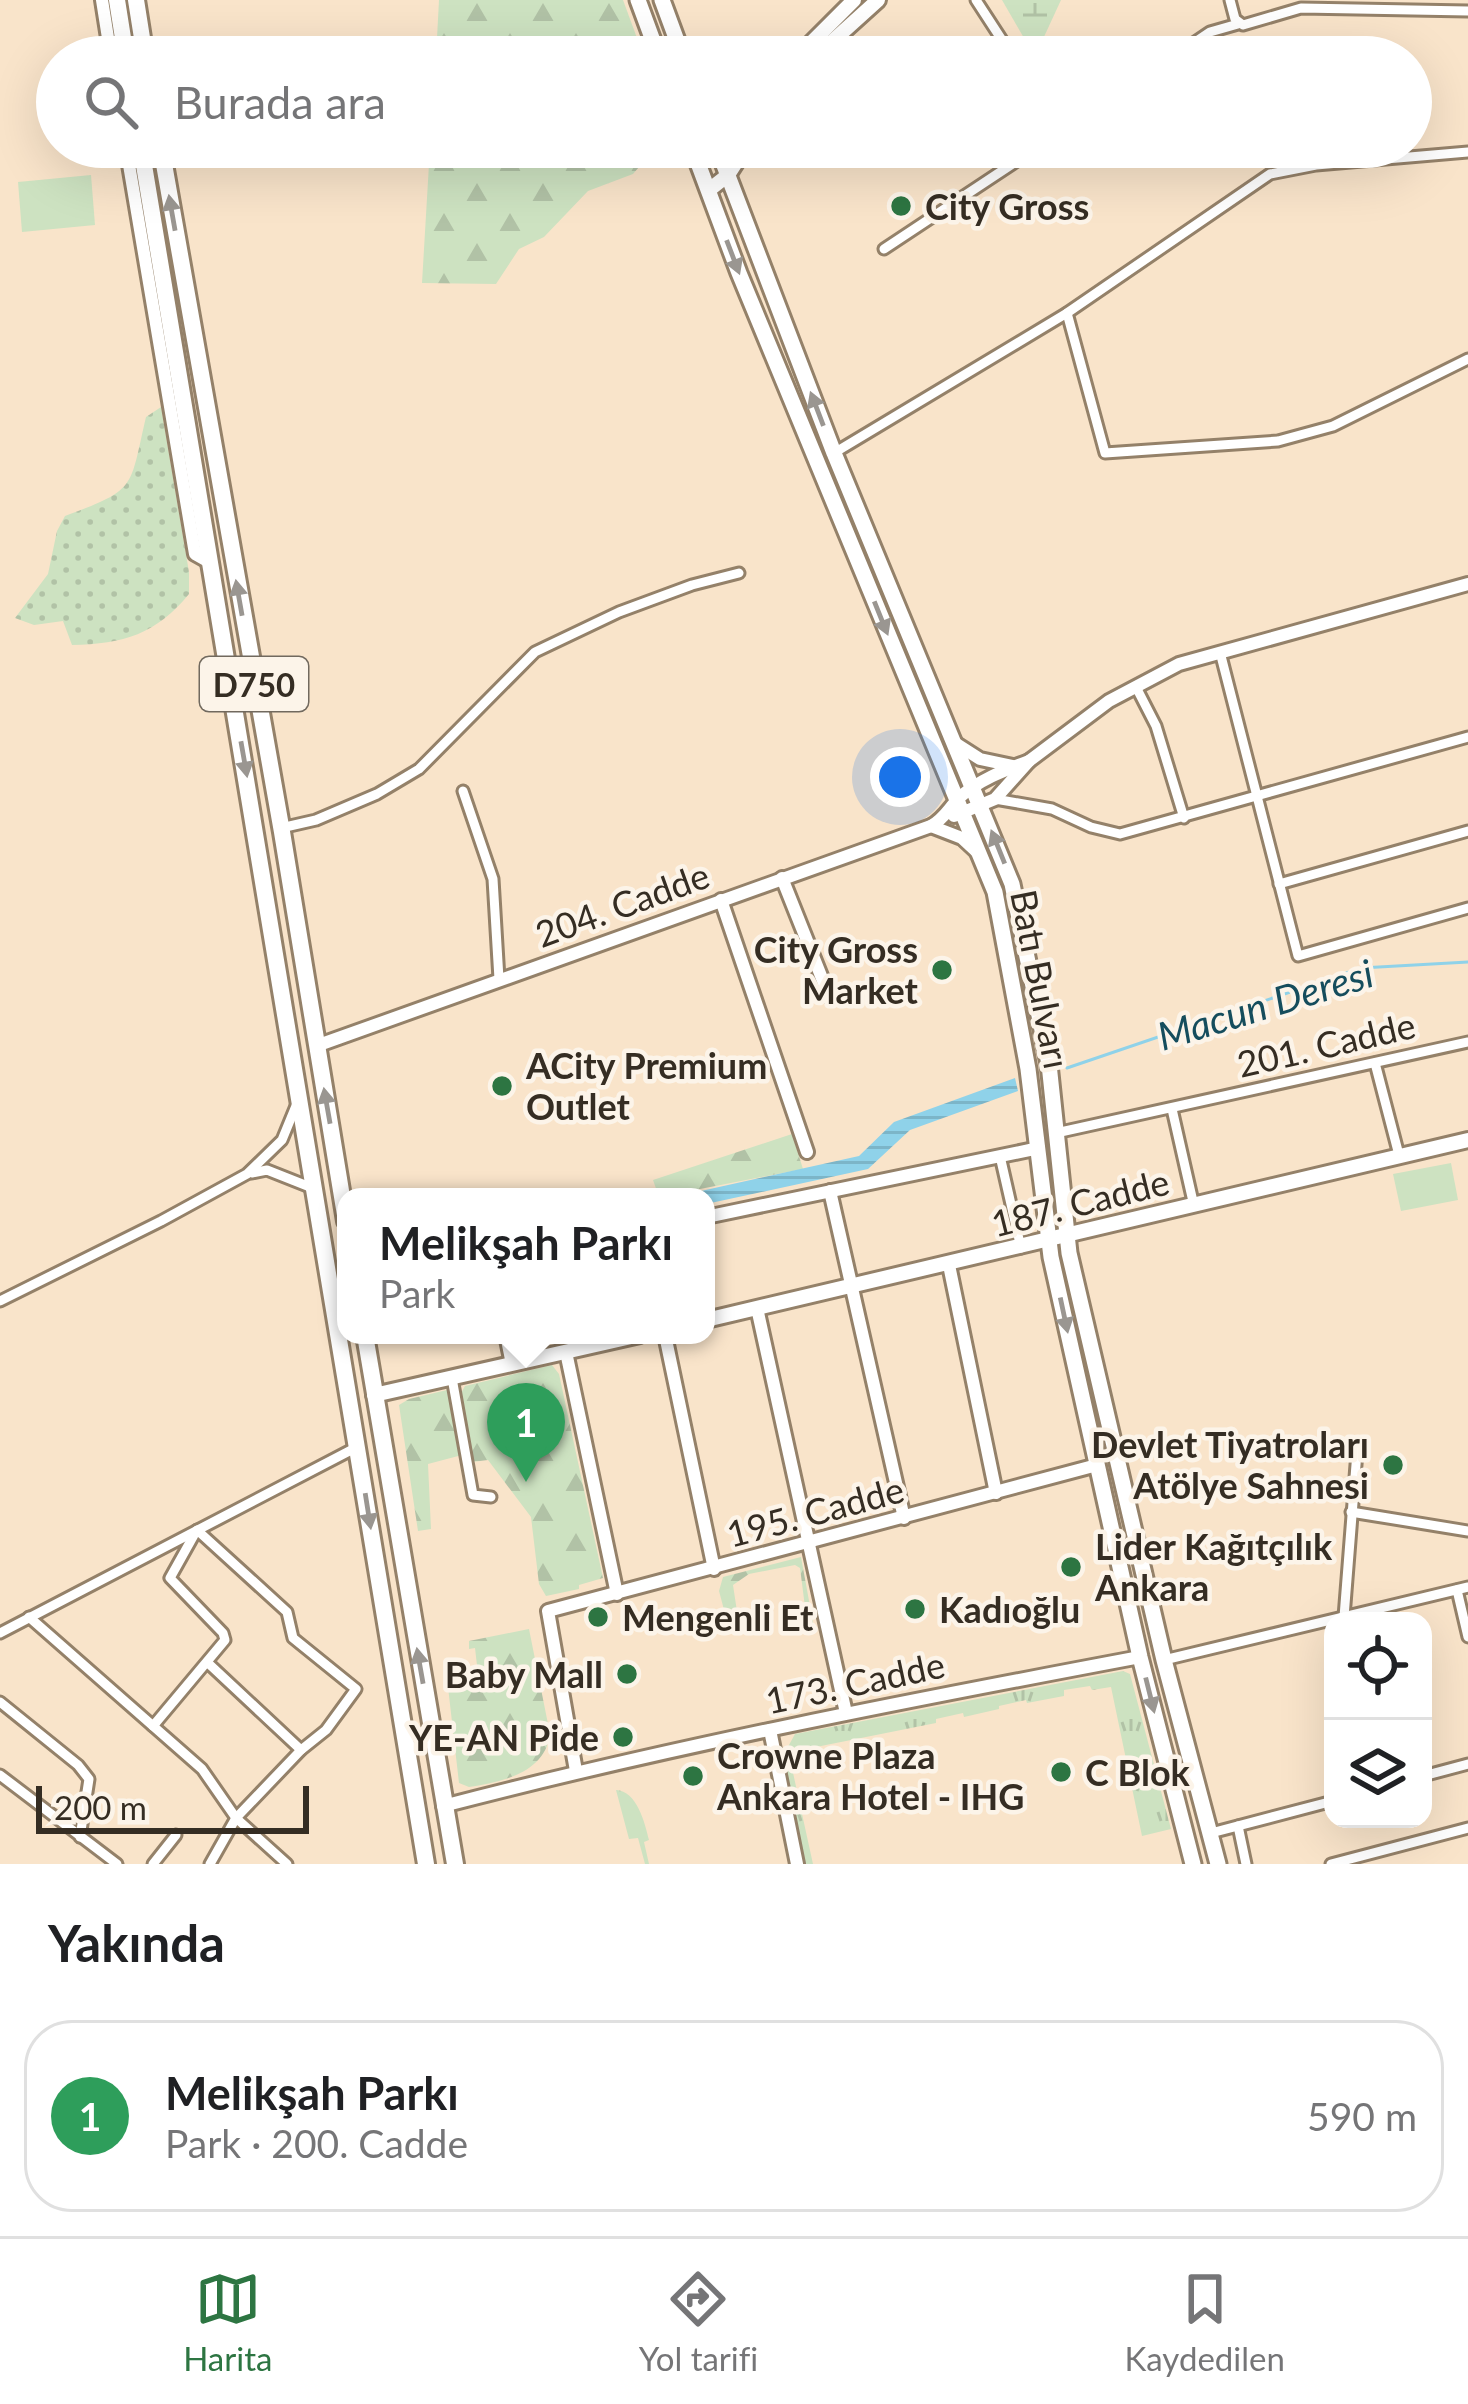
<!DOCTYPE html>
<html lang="tr">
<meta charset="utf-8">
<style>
:root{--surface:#fff;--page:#f2f2f2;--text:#202124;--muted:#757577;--line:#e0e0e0;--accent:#2d7542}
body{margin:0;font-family:Lato,sans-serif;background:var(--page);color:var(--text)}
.controls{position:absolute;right:36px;bottom:36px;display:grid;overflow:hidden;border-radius:24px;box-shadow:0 12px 48px #0002}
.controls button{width:108px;height:108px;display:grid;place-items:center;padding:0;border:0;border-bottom:3px solid var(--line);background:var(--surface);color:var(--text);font:60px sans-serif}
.scale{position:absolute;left:36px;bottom:30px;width:273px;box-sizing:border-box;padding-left:12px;border:6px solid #352d23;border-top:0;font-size:33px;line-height:42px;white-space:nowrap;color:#352d23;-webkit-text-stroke:9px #fcf4e9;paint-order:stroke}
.you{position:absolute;left:900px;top:777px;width:42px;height:42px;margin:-30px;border:9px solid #fff;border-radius:50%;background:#1a73e8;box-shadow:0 0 0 18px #1a73e833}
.badge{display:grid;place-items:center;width:78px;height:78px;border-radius:50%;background:var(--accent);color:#fff;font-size:39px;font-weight:700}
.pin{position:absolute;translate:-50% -99px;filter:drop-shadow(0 3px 6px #0008)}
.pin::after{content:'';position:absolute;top:63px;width:42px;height:36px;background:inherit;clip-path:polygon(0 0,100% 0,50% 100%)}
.popup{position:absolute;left:337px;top:1188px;width:378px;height:156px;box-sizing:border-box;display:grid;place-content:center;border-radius:24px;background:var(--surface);filter:drop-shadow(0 3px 9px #0005);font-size:39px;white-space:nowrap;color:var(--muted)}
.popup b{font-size:45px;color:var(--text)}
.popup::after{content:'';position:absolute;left:50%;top:100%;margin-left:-24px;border:24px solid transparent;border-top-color:var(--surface)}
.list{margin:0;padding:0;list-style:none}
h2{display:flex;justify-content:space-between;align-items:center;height:156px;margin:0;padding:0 48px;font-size:51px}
h2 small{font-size:39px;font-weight:400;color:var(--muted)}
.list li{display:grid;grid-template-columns:78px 1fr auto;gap:36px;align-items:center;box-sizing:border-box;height:192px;margin:0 24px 24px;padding:0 24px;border:3px solid var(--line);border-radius:48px}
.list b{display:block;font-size:45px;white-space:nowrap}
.list p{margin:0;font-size:39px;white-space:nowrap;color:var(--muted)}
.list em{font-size:39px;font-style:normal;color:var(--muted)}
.icon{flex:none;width:66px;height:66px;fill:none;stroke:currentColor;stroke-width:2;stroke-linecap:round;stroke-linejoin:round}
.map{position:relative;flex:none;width:1468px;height:1864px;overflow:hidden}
.search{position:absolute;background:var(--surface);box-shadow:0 12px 48px #0002;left:36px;right:36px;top:36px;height:132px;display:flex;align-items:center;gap:30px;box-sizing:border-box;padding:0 42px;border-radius:66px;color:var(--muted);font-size:45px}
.sheet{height:372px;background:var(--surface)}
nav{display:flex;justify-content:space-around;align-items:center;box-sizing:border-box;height:168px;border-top:3px solid var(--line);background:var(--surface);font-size:33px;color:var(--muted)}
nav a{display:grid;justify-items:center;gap:6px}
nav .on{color:var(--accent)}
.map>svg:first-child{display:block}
</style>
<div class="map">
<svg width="1468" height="1864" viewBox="0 0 1468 1864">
<defs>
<pattern id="grass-tufts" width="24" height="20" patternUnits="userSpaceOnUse" patternTransform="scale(3)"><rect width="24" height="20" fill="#cde2c1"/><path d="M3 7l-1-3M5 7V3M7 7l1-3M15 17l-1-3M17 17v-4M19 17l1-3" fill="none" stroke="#b1c2a6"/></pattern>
<pattern id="forest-firs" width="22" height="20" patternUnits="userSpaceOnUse" patternTransform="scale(3)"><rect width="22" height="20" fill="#cde2c1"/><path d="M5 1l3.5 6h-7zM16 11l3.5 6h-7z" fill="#b1c2a6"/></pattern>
<pattern id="wetland-marsh" width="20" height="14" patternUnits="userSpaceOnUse" patternTransform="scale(3)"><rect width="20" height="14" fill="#cde2c1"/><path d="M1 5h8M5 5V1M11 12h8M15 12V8" fill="none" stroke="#b1c2a6"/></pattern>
<pattern id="park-dots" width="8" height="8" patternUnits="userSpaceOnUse" patternTransform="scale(3)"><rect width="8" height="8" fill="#cde2c1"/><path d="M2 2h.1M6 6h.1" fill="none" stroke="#b1c2a6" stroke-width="1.8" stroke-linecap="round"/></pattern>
<pattern id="water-rules" width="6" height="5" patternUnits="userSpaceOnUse" patternTransform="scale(3)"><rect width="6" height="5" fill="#8fd2e9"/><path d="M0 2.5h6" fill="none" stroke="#7cb5c8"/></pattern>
</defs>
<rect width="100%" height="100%" fill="#f9e4ca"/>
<g fill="url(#grass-tufts)">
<path d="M 1123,1671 L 1130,1674 L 1171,1829 L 1142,1836 L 1111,1687 L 1092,1690 L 1090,1686 L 1064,1690 L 1064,1696 L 1027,1703 L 1026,1700 L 999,1706 L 999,1709 L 964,1717 L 963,1713 L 936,1719 L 936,1723 L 796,1751 L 790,1759 L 813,1864 L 805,1864 L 783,1756 L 795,1734 Z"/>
<path d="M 616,1790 C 637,1791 645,1823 649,1840 L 644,1842 L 649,1864 L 645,1864 L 638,1838 L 629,1839 Z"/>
</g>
<g fill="url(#forest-firs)">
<path d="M 439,0 L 623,0 L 644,57 L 436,57 Z"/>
<path d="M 430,147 L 649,147 L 645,160 L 633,174 L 588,191 L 544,237 L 519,249 L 496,284 L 422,283 Z"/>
<path d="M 792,1134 L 803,1169 L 659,1197 L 653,1180 Z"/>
<path d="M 552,1365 L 559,1374 L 603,1578 L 579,1585 L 579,1589 L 546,1596 L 539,1584 L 531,1517 L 488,1460 L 472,1462 L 460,1395 L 465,1386 Z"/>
<path d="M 447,1390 L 462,1455 L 428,1464 L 431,1529 L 418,1531 L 399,1405 L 409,1399 Z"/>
<path d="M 801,1557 L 814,1628 L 805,1607 L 800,1568 L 795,1565 L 749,1574 L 733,1585 L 738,1618 L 734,1622 L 727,1621 L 719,1591 L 723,1577 Z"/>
<path d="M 529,1629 L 550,1734 C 545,1773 502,1782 469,1787 L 459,1783 L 448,1687 L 457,1678 L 478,1674 L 475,1648 L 469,1649 L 469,1641 Z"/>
</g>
<path fill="url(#wetland-marsh)" d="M 1002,0 L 1061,0 L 1043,39 L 1028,45 Z"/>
<path fill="url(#park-dots)" d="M 161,407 L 189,572 L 189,594 C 156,634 124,644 72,645 L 63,621 L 34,625 L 15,618 L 48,574 L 57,531 L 65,516 C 138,489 129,489 146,417 Z"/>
<g fill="#cde2c1">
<path d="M 91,175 L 95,225 L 22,232 L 18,182 Z"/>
<path d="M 1451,1163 L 1458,1200 L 1401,1211 L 1393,1174 Z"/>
</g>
<path fill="url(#water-rules)" d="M 1015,1078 L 1018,1091 L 910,1130 L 868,1169 L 706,1204 L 706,1197 L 674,1197 L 859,1156 L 894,1122 Z"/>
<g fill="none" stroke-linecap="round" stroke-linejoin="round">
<path stroke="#8fd2e9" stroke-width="3" d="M 1067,1068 L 1361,968 L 1468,962"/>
<g stroke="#948169" stroke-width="15">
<g id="minor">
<path d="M 976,0 L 1013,57"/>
<path d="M 1230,0 L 1235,19 L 1243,25 L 1301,8 L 1468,11"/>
<path d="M 1173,57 L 1210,32 L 1238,24"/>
<path d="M 884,249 L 1038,147"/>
<path d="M 1067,313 L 1105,453 L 1278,441 L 1333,426 L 1468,359"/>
<path d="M 834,453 L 1067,313 L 1270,174 L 1316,165 L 1468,152"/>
<path d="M 1220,652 L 1298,956 L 1468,908"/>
<path d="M 1136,687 L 1156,726 L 1184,818"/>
<path d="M 463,791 L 493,879 L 499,979"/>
<path d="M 995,799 L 1052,809 L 1091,827 L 1120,834 L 1468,737"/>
<path d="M 281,828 L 316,820 L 377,794 L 419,769 L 535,652 L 619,612 L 692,585 L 739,573"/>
<path d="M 1279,884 L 1468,831"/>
<path d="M 1375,1063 L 1399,1155"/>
<path d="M 1172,1109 L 1194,1206"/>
<path d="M 1056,1133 L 1468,1042"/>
<path d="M 1000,1156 L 1021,1248"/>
<path d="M 252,1173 L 267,1170 L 315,1189"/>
<path d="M 0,1301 L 161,1221 L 247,1174 L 282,1140 L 298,1101"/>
<path d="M 452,1378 L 473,1495 L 491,1497"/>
<path d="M 1351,1512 L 1468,1531"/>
<path d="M 197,1530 L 287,1612 L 293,1638 L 356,1689 L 326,1730 L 301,1750 L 236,1818 L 210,1864"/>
<path d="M 1457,1590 L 1468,1637"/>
<path d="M 29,1617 L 202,1769 L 236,1818 L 287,1864"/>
<path d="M 1344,1617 L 1357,1452"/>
<path d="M 0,1633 L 357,1447"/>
<path d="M 1164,1660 L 1468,1587"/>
<path d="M 208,1663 L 301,1750"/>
<path d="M 0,1702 L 78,1765 L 89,1779 L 80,1837"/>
<path d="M 153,1726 L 225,1640 L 223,1633 L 170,1578 L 194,1535"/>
<path d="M 0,1775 L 117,1864"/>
<path d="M 1423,1776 L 1468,1764"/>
<path d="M 1238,1826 L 1246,1864"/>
<path d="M 1211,1833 L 1333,1801"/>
<path d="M 153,1864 L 176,1835"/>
<path d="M 1331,1864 L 1468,1828"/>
</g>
</g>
<g stroke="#948169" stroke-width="18">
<g id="tertiary">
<path d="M 102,0 L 111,57"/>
<path d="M 126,147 L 195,554 L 211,563"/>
<path d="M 955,743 L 980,759 L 1013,766"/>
<path d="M 954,816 L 995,799 L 1029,761 L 1109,701 L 1179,664 L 1468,584"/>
<path d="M 931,826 L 962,838 L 976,851"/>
<path d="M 782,878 L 829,996"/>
<path d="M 721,900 L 807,1152"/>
<path d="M 316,1046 L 931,826 C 945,818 948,809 959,798 C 978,780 1005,770 1029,761"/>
<path d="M 830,1191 L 904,1518"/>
<path d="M 706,1217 L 1039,1148"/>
<path d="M 949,1265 L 996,1493"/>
<path d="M 757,1308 L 846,1713"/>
<path d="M 506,1335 L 512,1364"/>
<path d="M 665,1335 L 714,1569"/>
<path d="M 566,1352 L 617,1594"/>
<path d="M 770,1730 L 797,1864"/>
<path d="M 576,1771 L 548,1611 L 1097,1465"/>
<path d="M 443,1806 C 673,1746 906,1701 1140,1657"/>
</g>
</g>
<g stroke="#948169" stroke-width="20">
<g id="secondary">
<path d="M 797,57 L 854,0"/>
<path d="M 815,57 L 878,0"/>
<path d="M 709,190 L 728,175 L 746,147"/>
<path d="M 706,1320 L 1468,1140"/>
<path d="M 374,1395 L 640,1335"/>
</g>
</g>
<g stroke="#948169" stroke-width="21">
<g id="primary">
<path d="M 638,0 L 659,57"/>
<path d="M 662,0 L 683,57"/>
<path d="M 692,147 L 739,273 L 995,892 L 1028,1069 L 1051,1257 L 1140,1657 L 1193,1864"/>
<path d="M 717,147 L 834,453 L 1012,884 L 1049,1064 L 1069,1253 L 1164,1660 L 1218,1864"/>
</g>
</g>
<g stroke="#948169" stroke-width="22">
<g id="trunk">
<path d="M 117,0 L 126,57"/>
<path d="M 136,0 L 145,57"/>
<path d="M 141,147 L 426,1864"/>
<path d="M 161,147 L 282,832 L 346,1221"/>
<path d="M 365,1335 L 455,1864"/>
</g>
</g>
<use href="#minor" stroke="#fff" stroke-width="9"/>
<use href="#tertiary" stroke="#fff" stroke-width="12"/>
<use href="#secondary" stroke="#fff" stroke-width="14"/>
<use href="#primary" stroke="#fff" stroke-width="15"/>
<use href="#trunk" stroke="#fff" stroke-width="16"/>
</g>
<defs><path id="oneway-solid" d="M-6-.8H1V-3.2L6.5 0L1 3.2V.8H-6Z" transform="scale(3)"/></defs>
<g fill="#9a9691">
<use href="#oneway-solid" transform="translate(172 213) rotate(-100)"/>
<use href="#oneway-solid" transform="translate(733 257) rotate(69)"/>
<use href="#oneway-solid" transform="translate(817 409) rotate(-111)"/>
<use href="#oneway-solid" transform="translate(239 598) rotate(-100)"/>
<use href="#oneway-solid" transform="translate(881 618) rotate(68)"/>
<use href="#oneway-solid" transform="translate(244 759) rotate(80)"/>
<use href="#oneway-solid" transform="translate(998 847) rotate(-112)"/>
<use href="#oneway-solid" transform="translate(327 1106) rotate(-100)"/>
<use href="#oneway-solid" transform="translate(1064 1315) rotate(78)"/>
<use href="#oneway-solid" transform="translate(368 1511) rotate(81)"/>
<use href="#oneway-solid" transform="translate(420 1666) rotate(-100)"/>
<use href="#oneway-solid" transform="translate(1150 1695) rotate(76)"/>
</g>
<g fill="#2d7542" stroke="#fcf4e9" stroke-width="4.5">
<circle cx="901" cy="206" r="12"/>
<circle cx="942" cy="970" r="12"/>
<circle cx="502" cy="1086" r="12"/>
<circle cx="1393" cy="1465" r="12"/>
<circle cx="1071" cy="1567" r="12"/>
<circle cx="915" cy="1609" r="12"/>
<circle cx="598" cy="1617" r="12"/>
<circle cx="627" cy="1674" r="12"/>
<circle cx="623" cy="1737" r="12"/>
<circle cx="1061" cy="1772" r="12"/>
<circle cx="693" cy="1776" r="12"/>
</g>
<g text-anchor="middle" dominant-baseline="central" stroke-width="9" stroke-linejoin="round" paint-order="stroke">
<rect fill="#fcf4e9" stroke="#71695e" stroke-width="3" x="200" y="657" width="108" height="54" rx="9"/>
<g font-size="33" font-weight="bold" fill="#352d23">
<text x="254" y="684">D750</text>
</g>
<g font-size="36" font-weight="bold" fill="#352d23" stroke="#fcf4e9" text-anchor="start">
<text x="925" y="206">City Gross</text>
<text x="918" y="949" text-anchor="end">City Gross<tspan x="918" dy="41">Market</tspan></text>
<text x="526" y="1065">ACity Premium<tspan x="526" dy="41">Outlet</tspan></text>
<text x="1369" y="1444" text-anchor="end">Devlet Tiyatroları<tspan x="1369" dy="41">Atölye Sahnesi</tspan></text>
<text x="1095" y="1546">Lider Kağıtçılık<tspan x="1095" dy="41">Ankara</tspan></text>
<text x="939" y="1609">Kadıoğlu</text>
<text x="622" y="1617">Mengenli Et</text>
<text x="603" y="1674" text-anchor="end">Baby Mall</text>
<text x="599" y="1737" text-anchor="end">YE-AN Pide</text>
<text x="717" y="1755">Crowne Plaza<tspan x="717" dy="41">Ankara Hotel - IHG</tspan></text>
<text x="1085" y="1772">C Blok</text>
</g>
<g font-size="36" fill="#352d23" stroke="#fcf4e9">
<text transform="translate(622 904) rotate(-20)">204. Cadde</text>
<text transform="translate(1041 979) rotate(79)">Batı Bulvarı</text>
<text transform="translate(1326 1044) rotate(-13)">201. Cadde</text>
<text transform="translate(1080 1202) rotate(-14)">187. Cadde</text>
<text transform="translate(815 1511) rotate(-15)">195. Cadde</text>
<text transform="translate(855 1682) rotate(-12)">173. Cadde</text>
</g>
<g font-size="39" font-style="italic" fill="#154d5d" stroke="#fcf4e9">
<text transform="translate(1265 1004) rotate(-17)">Macun Deresi</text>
</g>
</g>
</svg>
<div class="controls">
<button><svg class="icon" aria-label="locate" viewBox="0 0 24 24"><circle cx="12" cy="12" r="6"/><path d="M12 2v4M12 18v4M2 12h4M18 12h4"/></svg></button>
<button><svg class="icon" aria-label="layers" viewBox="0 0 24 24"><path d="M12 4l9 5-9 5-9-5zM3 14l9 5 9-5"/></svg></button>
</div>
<div class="scale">200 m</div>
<div class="you"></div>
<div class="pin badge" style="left:526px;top:1482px;background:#2e9e5b">1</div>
<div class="popup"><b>Melikşah Parkı</b>Park</div>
<div class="search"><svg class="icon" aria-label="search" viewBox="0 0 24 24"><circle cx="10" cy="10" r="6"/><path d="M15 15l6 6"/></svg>Burada ara</div>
</div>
<section class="sheet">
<h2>Yakında<small></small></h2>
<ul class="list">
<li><span class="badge" style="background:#2e9e5b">1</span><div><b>Melikşah Parkı</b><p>Park · 200. Cadde</p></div><em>590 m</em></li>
</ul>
</section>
<nav>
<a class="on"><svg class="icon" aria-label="map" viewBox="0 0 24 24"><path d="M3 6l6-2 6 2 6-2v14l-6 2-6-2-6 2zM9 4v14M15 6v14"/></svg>Harita</a>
<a><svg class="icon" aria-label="directions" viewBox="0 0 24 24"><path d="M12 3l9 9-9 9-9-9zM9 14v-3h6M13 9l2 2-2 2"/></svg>Yol tarifi</a>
<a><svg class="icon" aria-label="saved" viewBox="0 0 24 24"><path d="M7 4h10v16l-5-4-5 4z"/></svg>Kaydedilen</a>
</nav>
